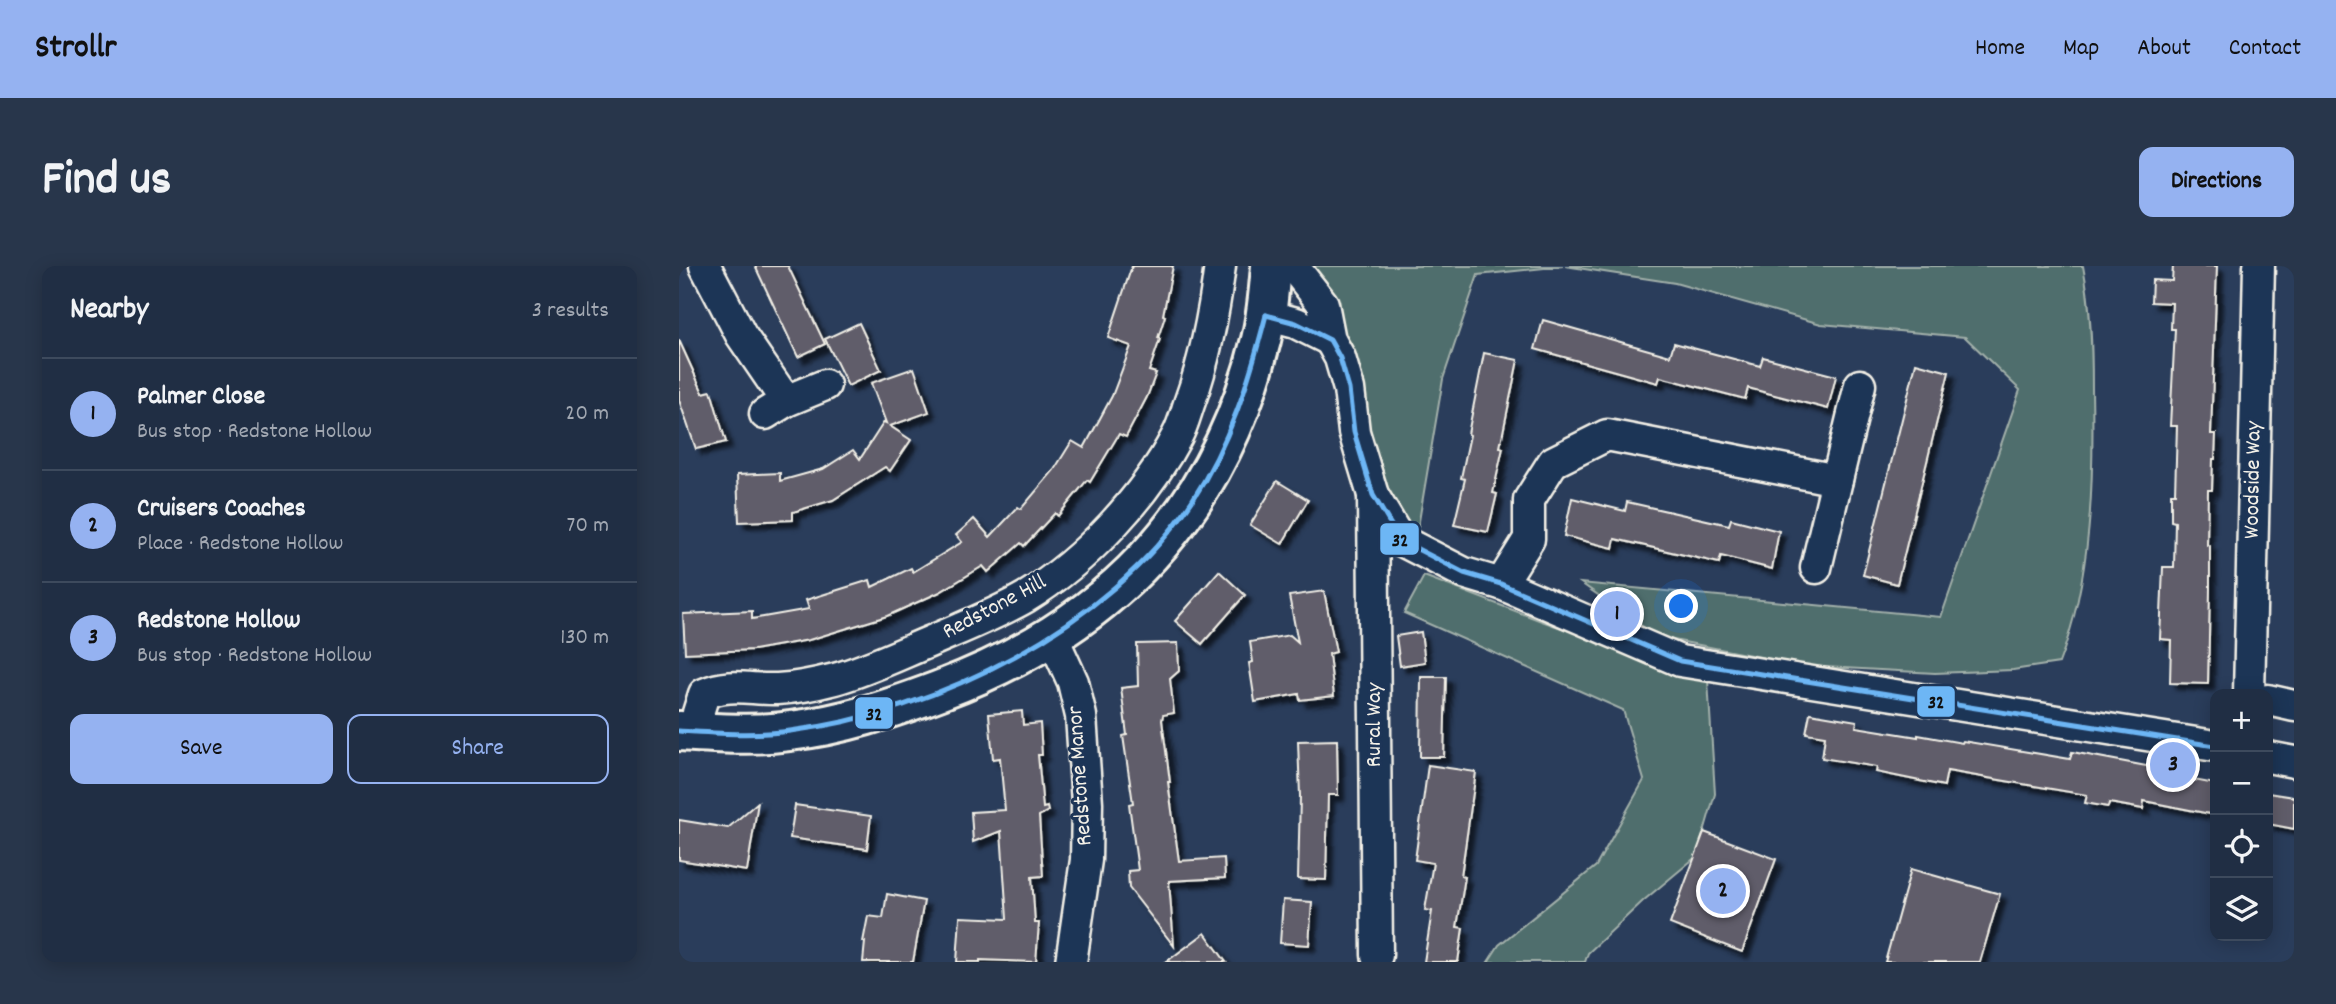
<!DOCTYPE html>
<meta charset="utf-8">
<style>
:root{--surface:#202e44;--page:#28364b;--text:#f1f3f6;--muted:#a2a8b2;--line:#3d4a5d;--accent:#95b2f1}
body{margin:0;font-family:Dekko,sans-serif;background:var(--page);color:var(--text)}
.controls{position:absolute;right:21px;bottom:21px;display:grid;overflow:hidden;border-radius:14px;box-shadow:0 4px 18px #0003}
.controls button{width:63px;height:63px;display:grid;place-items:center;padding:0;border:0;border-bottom:2px solid var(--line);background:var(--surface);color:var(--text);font:35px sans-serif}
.you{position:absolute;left:1003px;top:341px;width:24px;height:24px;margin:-18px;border:5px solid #fff;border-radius:50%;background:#1a73e8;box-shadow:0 0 0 10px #1a73e833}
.badge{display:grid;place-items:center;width:46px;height:46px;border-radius:50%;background:var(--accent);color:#111;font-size:23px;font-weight:700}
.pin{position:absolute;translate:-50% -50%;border:4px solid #fff;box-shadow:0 2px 7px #0006}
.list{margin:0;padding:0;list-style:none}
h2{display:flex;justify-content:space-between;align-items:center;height:91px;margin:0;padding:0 28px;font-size:30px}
h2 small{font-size:23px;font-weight:400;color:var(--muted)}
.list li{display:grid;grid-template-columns:46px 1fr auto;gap:21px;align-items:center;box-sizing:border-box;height:112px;padding:0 28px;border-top:2px solid var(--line)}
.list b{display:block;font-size:26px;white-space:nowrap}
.list p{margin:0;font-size:23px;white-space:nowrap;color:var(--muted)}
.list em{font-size:23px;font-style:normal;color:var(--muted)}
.actions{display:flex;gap:14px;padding:21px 28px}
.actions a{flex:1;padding:16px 0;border:2px solid var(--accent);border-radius:14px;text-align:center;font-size:24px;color:var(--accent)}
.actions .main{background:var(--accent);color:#111}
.icon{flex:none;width:38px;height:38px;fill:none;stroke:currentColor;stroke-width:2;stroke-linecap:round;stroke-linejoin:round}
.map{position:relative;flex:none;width:1615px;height:696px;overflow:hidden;border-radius:14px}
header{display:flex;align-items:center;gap:42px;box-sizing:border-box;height:98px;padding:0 35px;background:var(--accent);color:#111}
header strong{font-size:33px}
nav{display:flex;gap:38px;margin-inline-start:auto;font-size:24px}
.intro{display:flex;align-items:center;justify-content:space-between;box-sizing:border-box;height:168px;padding:0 42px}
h1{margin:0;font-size:49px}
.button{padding:18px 32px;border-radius:14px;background:var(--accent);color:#111;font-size:24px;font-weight:700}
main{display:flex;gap:42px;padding:0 42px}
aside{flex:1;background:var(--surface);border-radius:14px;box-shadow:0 4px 18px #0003}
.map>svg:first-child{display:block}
</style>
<header>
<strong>Strollr</strong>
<nav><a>Home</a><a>Map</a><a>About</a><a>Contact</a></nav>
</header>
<div class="intro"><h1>Find us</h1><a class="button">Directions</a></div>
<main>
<aside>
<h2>Nearby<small>3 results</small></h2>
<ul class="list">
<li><span class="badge">1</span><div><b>Palmer Close</b><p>Bus stop · Redstone Hollow</p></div><em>20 m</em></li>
<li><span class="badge">2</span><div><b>Cruisers Coaches</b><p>Place · Redstone Hollow</p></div><em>70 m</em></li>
<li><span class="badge">3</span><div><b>Redstone Hollow</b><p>Bus stop · Redstone Hollow</p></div><em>130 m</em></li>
</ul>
<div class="actions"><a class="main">Save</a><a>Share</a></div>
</aside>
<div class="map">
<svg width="1615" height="696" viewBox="0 0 1615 696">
<defs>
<filter id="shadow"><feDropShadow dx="6" dy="6" stdDeviation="2" flood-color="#0009"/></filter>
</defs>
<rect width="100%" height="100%" fill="#2a3d5b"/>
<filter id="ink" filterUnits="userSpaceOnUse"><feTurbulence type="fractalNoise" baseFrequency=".0143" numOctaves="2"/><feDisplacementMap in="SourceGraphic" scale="14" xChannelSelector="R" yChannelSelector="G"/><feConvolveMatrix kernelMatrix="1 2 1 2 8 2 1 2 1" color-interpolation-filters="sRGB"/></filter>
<g filter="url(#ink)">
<g fill="#506e6d" stroke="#a2b0aa" stroke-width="2">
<path d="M 632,0 L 884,0 L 799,9 L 764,113 L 739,261 L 718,248 L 677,138 Z"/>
<path d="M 886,0 L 1404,0 C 1412,40 1413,82 1413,123 C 1415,212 1413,314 1380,397 L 1334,404 L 1256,407 L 1128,400 L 979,371 L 902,317 L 1262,351 L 1341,124 L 1286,71 L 1142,58 L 996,17 Z"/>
<path d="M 745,310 L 860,354 L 1029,414 L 1036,528 L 1018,590 L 964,635 L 909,687 L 906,696 L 809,696 L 820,679 L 917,600 L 965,514 L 944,444 L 725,347 Z"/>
</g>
<g fill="#605d6b" stroke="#f4f1e8" stroke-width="2" filter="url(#shadow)">
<path d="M 76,0 L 109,0 L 146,78 L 119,91 Z"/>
<path d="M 453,0 L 494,0 L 484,49 L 486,50 L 479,72 L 481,73 L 470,105 L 477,107 L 468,131 L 447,171 L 440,168 L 411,216 L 408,214 L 379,250 L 376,247 L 345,280 L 342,277 L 309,306 L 304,300 L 261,326 L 208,350 L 130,374 L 75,384 L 6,387 L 4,348 L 73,345 L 73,353 L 130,343 L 127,334 L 191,314 L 193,321 L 232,302 L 234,306 L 283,276 L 277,269 L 295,253 L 311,271 L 339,241 L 342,243 L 375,204 L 393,175 L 405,182 L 433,130 L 452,80 L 429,72 Z"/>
<path d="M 1494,0 L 1538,0 L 1532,168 L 1537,168 L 1536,193 L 1534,193 L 1533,224 L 1529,224 L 1528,279 L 1531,280 L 1531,323 L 1529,418 L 1491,417 L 1492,374 L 1481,373 L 1484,301 L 1495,301 L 1496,256 L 1492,255 L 1492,227 L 1496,227 L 1498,160 L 1491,160 L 1496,63 L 1492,63 L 1493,37 L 1472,36 L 1473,14 L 1493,15 Z"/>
<path d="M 864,54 L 991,90 L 995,77 L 1081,100 L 1084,91 L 1157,110 L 1149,143 L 1069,122 L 1066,133 L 981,111 L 979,117 L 856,83 Z"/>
<path d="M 180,57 L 202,104 L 169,120 L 146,73 Z"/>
<path d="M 0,74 L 24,127 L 32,125 L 47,176 L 17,183 L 0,134 Z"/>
<path d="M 805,87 L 839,94 L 821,181 L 824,182 L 814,227 L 818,228 L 809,266 L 775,259 L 786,213 L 782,212 L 791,169 L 789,168 Z"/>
<path d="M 1237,97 L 1270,106 L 1218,318 L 1184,309 Z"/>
<path d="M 235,102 L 250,146 L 211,160 L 232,174 L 211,205 L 206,201 L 154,234 L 114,246 L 114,254 L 60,256 L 58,209 L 101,207 L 101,215 L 144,203 L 174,184 L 181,193 L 205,156 L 207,157 L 192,117 Z"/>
<path d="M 598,215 L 629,234 L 603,278 L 571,259 Z"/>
<path d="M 893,232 L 946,245 L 948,236 L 1050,259 L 1052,253 L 1100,265 L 1093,303 L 1042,290 L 1040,297 L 936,273 L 934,282 L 885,270 Z"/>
<path d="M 540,305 L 566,329 L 523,378 L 496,355 Z"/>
<path d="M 645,325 L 657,386 L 650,388 L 655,430 L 621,434 L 620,428 L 576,436 L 570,397 L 574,396 L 571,376 L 611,369 L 619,376 L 610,330 Z"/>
<path d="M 742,366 L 746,396 L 721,400 L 717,370 Z"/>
<path d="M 499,377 L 500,405 L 491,413 L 495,447 L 484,449 L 483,454 L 491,516 L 489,516 L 500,595 L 545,592 L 546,612 L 490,615 L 495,680 L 450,622 L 449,605 L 459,604 L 450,538 L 454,537 L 444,470 L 448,469 L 442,422 L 459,420 L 458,378 Z"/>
<path d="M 742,411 L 767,411 L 765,491 L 741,491 Z"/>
<path d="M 343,445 L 344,459 L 361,457 L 363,489 L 359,489 L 364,542 L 368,541 L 369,545 L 360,550 L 364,610 L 353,611 L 356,657 L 360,657 L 357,696 L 301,694 L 301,696 L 278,696 L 281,651 L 328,653 L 322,565 L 294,576 L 292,546 L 326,544 L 321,492 L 314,493 L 310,448 Z"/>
<path d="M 1131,447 L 1178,455 L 1177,461 L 1239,471 L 1239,469 L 1283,477 L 1284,475 L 1391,493 L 1393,486 L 1494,505 L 1494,510 L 1536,518 L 1536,549 L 1465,535 L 1464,543 L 1430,537 L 1429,541 L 1406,537 L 1408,529 L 1268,505 L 1265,520 L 1197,506 L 1198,501 L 1143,492 L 1146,470 L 1127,467 Z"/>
<path d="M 658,474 L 659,529 L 649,529 L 647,614 L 619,613 L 621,530 L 619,475 Z"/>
<path d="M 749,499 L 797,506 L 782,610 L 786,611 L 778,661 L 784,662 L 779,696 L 745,696 L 753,645 L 746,644 L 754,597 L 736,594 Z"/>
<path d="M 1589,527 L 1615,531 L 1615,563 L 1589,558 Z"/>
<path d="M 79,536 L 68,605 L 0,594 L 0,554 L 49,562 Z"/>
<path d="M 116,539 L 192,550 L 188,583 L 111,572 Z"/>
<path d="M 1025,566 L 1097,593 L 1063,686 L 991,658 Z"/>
<path d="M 1232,603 L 1321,628 L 1301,696 L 1206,696 Z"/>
<path d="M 208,628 L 245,635 L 234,696 L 184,696 L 186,676 L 184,676 L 189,650 L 204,652 Z"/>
<path d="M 604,634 L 633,636 L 630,679 L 601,677 Z"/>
<path d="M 526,667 L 547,696 L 487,696 Z"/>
</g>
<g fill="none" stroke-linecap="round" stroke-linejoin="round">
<g stroke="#f4f1e8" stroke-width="35">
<g id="street">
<path d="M 26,0 L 62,69 L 107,135"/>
<path d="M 614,0 L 644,38 L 651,74 L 661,92 L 670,123 L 675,166 L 694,229 L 721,274 L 785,307 L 822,318 L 1001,395 L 1536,480"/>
<path d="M 587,49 L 617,57 L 651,74"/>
<path d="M 86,148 L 107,135 L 146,119"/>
<path d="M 694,229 L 698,689"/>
<path d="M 1137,302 L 1158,214"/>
<path d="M 822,318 L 850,273 L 850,234 L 874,196 L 928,169 L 1158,214 L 1181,119"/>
<path d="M 373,370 L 394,416 L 402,450 L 408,537 L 407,594 L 392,696"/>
<path d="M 1570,428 L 1580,0"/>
<path d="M 1589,434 L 1615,440"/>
<path d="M 16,466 L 19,447 L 25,428 C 52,416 71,424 98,423 C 118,422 137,418 156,413 C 188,404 219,389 250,376 C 282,362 316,349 347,331 C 406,295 466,231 498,170 C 504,159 507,146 511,135 C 527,91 535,46 541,0"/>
<path d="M 1589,491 L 1615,496"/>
</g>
</g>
<g stroke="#f4f1e8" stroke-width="44">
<path id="primary" d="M 0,465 C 37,467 75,470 111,465 C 163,459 211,443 259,425 C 427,363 539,250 582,74 C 588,50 590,25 592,0"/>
</g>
<use href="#street" stroke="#1d3557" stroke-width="30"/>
<use href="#primary" stroke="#1d3557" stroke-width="38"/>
<g stroke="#1d3557" stroke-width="10">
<g id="bus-1">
<path d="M 587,49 L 617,57 L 651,74 L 661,92 L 670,123 L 675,166 L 694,229 L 721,274 L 785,307 L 822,318 L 1001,395 L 1536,480"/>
<path d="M 0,465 C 37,467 74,470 111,465 C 258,447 430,360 513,235 C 551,177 570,115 587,49"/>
</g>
</g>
<use href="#bus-1" stroke="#6db6f5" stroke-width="5"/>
</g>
</g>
<g text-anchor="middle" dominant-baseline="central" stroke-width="6" stroke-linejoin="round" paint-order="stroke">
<g font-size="23" fill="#f4f1e8" stroke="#1d3557">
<text transform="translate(1575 214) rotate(-89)">Woodside Way</text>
<text transform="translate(316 342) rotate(-28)">Redstone Hill</text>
<text transform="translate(696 459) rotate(-90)">Rural Way</text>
<text transform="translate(402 510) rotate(-94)">Redstone Manor</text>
</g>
</g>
<g stroke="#1d3557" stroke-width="2.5">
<rect x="700" y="256" width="41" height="34" rx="7" fill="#6db6f5"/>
<rect x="1237" y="419" width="40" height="33" rx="7" fill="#6db6f5"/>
<rect x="175" y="430" width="40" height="34" rx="7" fill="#6db6f5"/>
</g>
<g font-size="19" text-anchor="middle" font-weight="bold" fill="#111">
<text x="721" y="280">32</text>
<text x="1257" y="442">32</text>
<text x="195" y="454">32</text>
</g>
</svg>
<div class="controls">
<button>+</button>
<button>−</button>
<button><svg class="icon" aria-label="locate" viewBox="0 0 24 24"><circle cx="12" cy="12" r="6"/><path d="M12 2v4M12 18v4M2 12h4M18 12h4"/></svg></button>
<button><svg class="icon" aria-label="layers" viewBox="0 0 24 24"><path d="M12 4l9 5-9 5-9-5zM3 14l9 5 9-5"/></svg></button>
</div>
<div class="you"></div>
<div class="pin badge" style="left:938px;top:348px">1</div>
<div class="pin badge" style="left:1044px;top:625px">2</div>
<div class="pin badge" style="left:1494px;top:499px">3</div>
</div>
</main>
